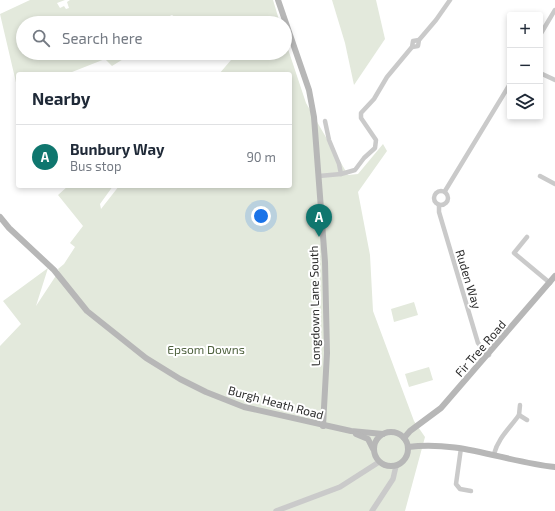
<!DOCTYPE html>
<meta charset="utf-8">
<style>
:root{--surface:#fff;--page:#f2f2f3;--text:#1f2937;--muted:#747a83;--line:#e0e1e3;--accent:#0f766e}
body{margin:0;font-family:"Exo 2",sans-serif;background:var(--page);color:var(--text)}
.controls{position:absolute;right:12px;top:12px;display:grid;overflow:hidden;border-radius:4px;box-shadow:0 2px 6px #0003}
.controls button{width:36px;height:36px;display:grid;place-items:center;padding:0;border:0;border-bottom:1px solid var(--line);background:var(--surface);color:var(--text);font:20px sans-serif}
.you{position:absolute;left:261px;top:216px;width:14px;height:14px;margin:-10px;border:3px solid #fff;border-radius:50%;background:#1a73e8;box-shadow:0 0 0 6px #1a73e833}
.badge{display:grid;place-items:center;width:26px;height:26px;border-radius:50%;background:var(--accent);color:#fff;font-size:13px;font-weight:700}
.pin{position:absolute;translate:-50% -33px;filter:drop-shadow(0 1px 2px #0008)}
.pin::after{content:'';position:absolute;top:21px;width:14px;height:12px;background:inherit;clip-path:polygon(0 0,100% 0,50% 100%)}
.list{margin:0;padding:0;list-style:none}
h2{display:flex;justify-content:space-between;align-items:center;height:52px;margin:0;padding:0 16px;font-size:17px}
h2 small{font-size:13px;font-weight:400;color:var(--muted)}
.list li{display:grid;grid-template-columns:26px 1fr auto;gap:12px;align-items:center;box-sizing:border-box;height:64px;padding:0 16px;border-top:1px solid var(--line)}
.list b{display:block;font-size:15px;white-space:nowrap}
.list p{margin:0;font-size:13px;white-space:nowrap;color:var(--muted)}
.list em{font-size:13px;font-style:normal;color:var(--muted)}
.icon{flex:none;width:22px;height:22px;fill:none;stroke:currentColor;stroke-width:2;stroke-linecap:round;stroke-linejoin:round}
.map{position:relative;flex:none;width:555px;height:511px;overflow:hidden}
.search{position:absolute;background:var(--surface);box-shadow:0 2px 6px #0003;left:16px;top:16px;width:276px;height:44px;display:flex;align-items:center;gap:10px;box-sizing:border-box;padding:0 14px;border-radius:22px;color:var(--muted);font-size:15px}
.panel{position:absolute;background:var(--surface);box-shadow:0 2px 6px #0003;left:16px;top:72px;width:276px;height:116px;border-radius:4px}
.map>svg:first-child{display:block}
</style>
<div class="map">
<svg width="555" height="511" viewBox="0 0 555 511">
<rect width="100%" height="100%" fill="#fff"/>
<g fill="#e3e9dc">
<path d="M 30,0 L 65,0 L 57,3 L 60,8 L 64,6 L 66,9 L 69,8 L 67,2 L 70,0 L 273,0 L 280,23 L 183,23 L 172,15 L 153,23 L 23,23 L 23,53 L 133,53 L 112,66 L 105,59 L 67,74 L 18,74 L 18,91 L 0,14 Z"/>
<path d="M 332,0 L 376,0 L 385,39 L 354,85 L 345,43 Z"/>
<path d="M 285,40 L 306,103 L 348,175 L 358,174 L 383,144 L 387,151 L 358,192 L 370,255 L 373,311 L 414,421 L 425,437 L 405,511 L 0,511 L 0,346 L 21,324 L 3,301 L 48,268 L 36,306 L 59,271 L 58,269 L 64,264 L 75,247 L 70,243 L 83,226 L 58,195 L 68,186 L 113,186 L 100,204 L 101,209 L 119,186 L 290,186 L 290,74 L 219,74 L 231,60 L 223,53 L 285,53 Z"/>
<path d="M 414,302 L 418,315 L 394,322 L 391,309 Z"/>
<path d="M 429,367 L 433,380 L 409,387 L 405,374 Z"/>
</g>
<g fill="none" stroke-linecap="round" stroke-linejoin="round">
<g stroke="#cacaca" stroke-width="4.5">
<path d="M 540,35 L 555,10"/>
<path d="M 412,47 L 418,46 L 419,40 L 436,20 L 450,0"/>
<path d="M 540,73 L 555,80"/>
<path d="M 325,121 L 329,140 L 339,164 L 341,174"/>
<path d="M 319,176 L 341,174 L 355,170 L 364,158 L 375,148 L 376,140 L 361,118 L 361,113 L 374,99 L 387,77 L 412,47 L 413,41 L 419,40"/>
<path d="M 540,176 L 555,184"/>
<circle cx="441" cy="198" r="7"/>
<path d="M 445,191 L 510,84"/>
<path d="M 439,205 L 439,212 L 478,343 L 489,355"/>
<path d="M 527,237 L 514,253 L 550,283"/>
<path d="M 519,415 L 520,405"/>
<path d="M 461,448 L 456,484 L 460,489 L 471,491"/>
<path d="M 494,454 C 498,438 510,428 519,415 L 527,420"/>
</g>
<g stroke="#cacaca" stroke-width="5.5">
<path d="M 276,511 L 340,487 L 379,462"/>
<path d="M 372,511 L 393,479 L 396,466"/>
</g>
<g stroke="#b7b7b7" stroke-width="6">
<path d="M 278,0 L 309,90 L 314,117 L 325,262 L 327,353 L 323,426"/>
<path d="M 0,217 L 9,228 L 54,270 L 87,311 L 146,358 L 180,379 L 206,392 L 244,407 L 351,431 L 383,434"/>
<circle cx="391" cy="449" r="17"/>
<path d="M 356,434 L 368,439 L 373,449"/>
<path d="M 404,438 L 410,431 L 441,408 L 555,276"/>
<path d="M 408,447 C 459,440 505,462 555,467"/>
</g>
</g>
<g text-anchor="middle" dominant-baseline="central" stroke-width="4" stroke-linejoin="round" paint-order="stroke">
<g font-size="12" fill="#2d2d2d" stroke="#fff">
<text transform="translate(469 279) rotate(73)">Ruden Way</text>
<text transform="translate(314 306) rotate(-91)">Longdown Lane South</text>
<text transform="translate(480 348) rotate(-49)">Fir Tree Road</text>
<text transform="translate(276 402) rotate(15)">Burgh Heath Road</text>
</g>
<g font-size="12" fill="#506340" stroke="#fff">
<text x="206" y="349">Epsom Downs</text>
</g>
</g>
</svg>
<div class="controls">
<button>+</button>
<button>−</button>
<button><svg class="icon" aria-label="layers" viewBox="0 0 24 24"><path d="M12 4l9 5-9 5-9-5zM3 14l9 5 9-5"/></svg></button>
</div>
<div class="you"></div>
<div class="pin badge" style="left:319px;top:237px">A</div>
<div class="search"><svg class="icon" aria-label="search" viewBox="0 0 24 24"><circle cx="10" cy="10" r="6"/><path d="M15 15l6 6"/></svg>Search here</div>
<section class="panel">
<h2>Nearby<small></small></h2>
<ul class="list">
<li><span class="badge">A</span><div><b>Bunbury Way</b><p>Bus stop</p></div><em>90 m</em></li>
</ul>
</section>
</div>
